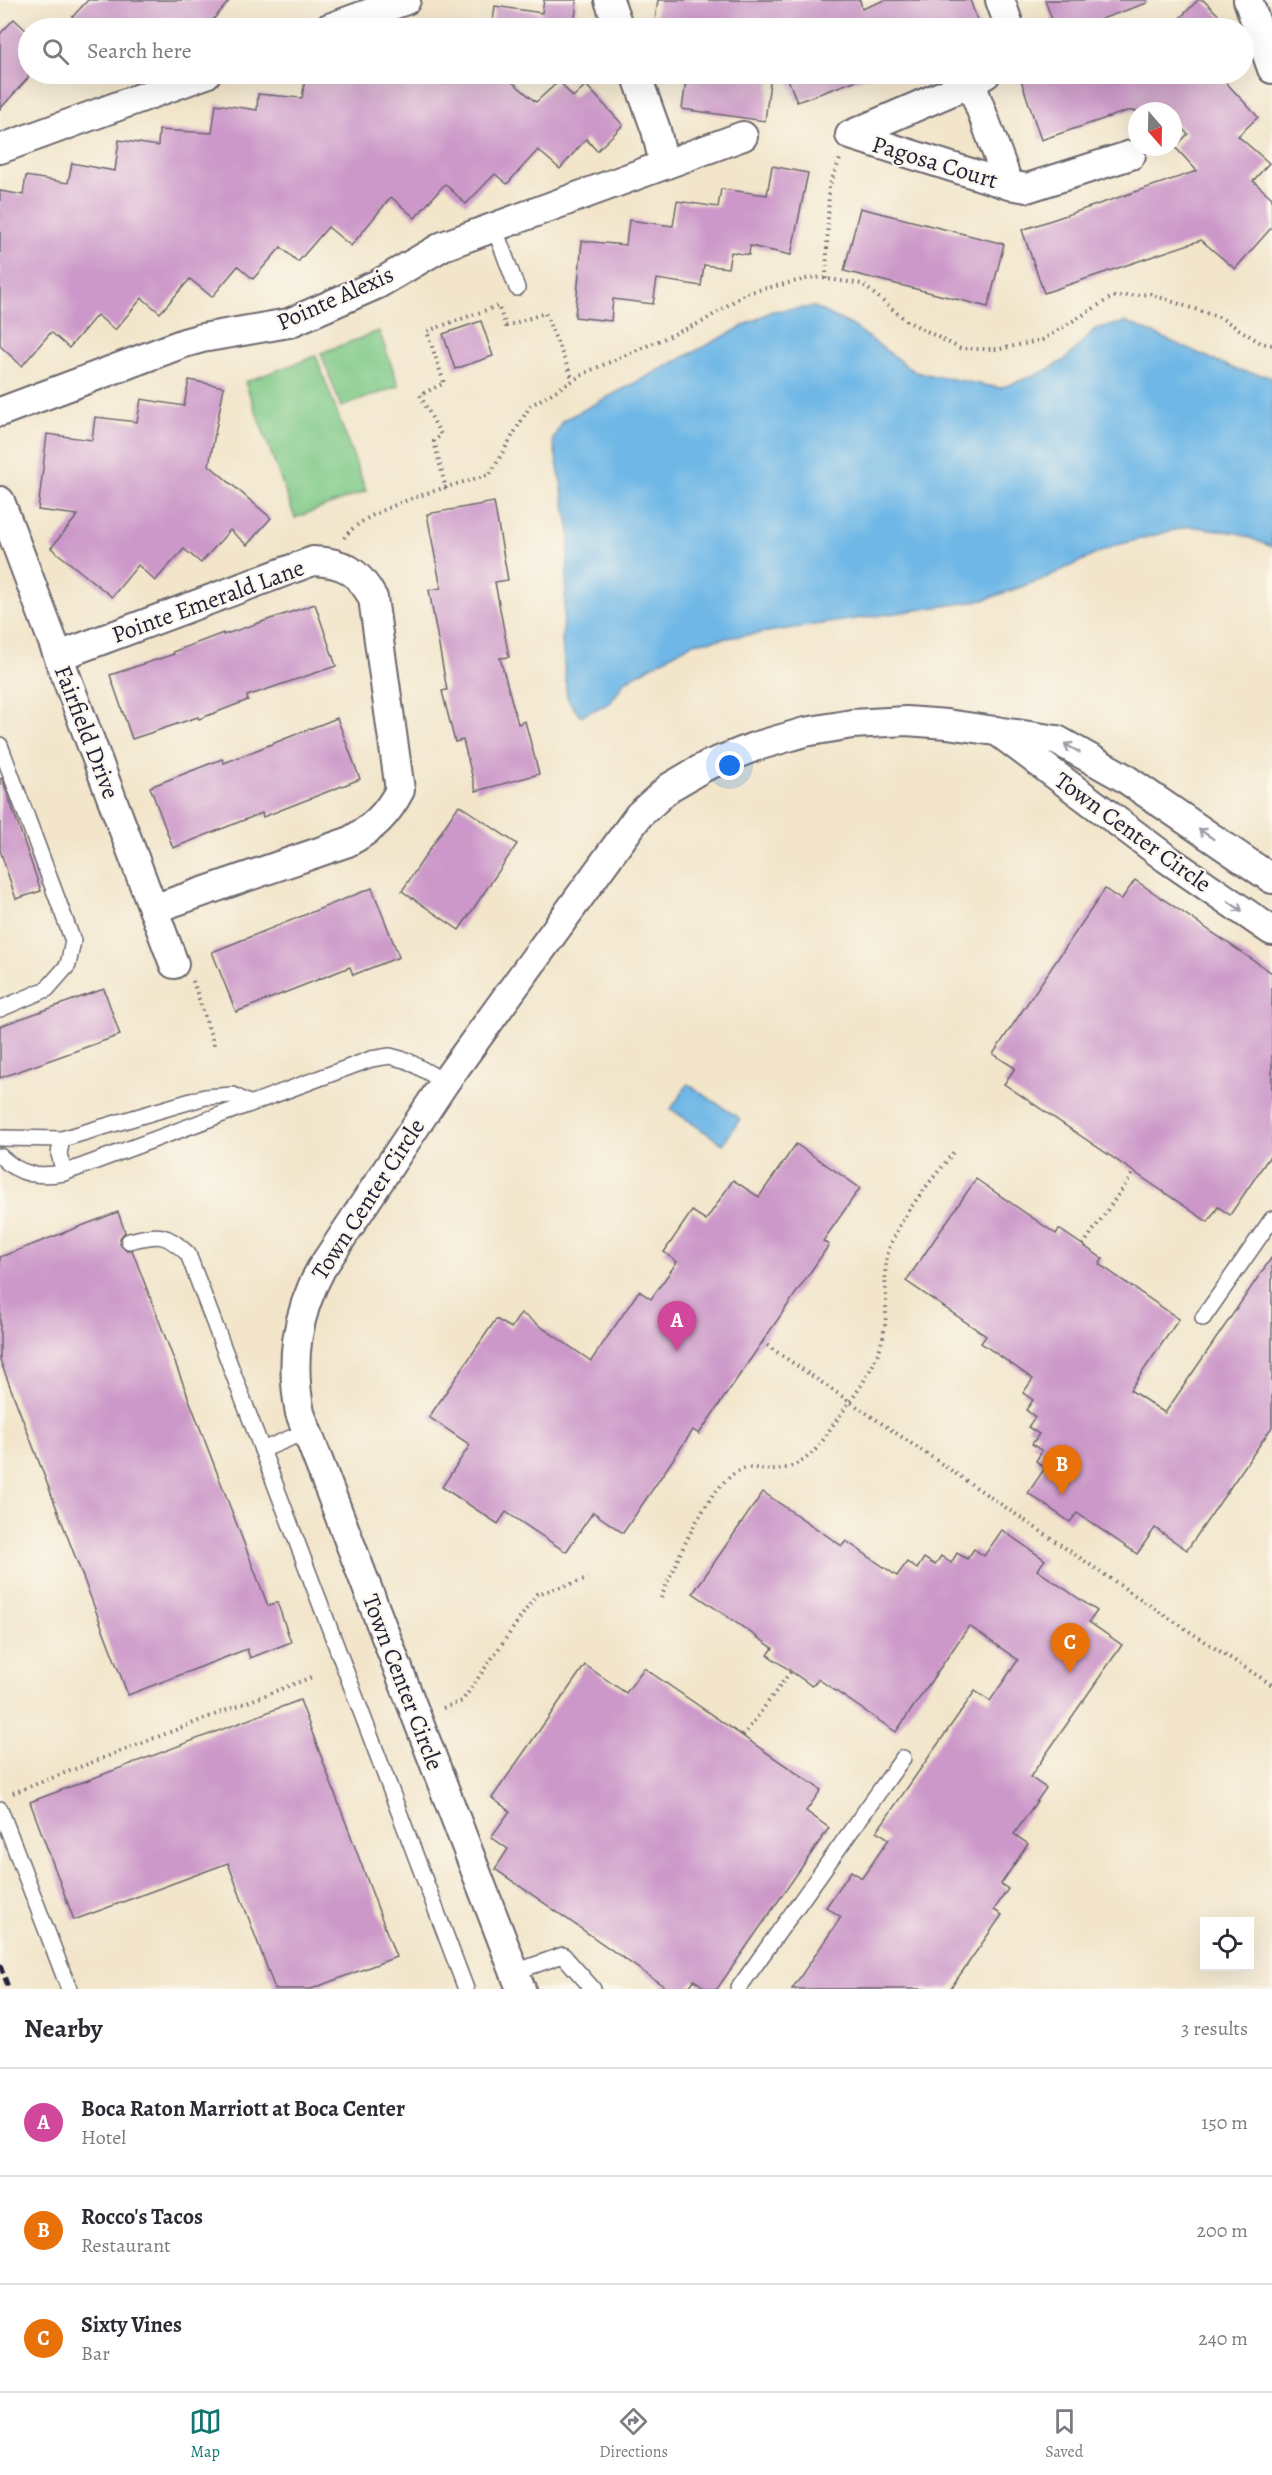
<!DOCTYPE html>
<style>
:root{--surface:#fff;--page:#f7f7f7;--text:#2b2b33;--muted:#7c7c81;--line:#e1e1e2;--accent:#0f766e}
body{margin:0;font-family:Alegreya,serif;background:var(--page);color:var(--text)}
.controls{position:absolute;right:18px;bottom:18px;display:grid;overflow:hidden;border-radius:0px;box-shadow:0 6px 24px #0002}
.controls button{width:54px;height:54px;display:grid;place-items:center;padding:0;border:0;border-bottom:2px solid var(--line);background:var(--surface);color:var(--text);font:30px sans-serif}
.compass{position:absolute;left:1128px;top:102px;width:54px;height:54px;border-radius:50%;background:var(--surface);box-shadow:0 6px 24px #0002;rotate:160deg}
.you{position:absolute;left:730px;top:766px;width:21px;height:21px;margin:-15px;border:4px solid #fff;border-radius:50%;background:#1a73e8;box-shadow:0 0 0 9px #1a73e833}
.badge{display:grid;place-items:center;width:39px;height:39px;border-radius:50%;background:var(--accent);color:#fff;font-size:20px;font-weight:700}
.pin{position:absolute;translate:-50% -50px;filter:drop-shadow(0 2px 3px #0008)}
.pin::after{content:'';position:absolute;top:32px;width:21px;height:18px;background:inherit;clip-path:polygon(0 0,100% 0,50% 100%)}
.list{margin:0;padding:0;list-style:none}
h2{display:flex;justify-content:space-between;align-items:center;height:78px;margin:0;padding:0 24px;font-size:26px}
h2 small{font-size:20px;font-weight:400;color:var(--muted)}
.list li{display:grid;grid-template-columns:39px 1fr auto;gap:18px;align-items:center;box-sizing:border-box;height:108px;padding:0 24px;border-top:2px solid var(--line)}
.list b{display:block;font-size:22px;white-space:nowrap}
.list p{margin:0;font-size:20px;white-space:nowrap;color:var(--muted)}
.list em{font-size:20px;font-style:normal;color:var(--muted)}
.icon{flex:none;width:33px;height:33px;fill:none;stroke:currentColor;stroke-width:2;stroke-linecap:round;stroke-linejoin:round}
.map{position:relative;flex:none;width:1272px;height:1989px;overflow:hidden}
.search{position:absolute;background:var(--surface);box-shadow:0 6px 24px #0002;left:18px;right:18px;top:18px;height:66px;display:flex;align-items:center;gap:15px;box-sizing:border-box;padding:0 21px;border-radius:33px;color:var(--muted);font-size:22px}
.sheet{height:402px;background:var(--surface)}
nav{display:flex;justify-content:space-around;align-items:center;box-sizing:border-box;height:84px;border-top:2px solid var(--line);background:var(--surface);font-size:16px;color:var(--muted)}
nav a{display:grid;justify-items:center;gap:3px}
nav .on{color:var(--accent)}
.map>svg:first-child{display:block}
</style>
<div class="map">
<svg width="1272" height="1989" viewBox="0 0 1272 1989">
<rect width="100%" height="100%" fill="#fbf7ec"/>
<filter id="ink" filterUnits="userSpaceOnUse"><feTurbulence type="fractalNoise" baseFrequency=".0167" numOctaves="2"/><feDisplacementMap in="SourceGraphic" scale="12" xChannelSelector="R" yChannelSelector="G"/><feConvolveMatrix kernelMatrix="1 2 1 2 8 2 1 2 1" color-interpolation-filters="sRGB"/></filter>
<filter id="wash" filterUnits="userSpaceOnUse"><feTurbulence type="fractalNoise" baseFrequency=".008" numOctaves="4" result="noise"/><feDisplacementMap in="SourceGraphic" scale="24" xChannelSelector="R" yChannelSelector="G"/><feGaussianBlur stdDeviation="1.35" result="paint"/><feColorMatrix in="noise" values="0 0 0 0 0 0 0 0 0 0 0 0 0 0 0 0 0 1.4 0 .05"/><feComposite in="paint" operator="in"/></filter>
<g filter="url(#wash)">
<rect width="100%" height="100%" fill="#f2e5ca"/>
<g fill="#7fc987" stroke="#507661" stroke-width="1.5">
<path d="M 379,331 L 399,386 L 341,407 L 321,353 Z"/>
<path d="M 316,356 L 366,491 L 295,518 L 245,382 Z"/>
</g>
<g fill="#6eb7e6" stroke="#486c90" stroke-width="1.5">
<path d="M 814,307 L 853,326 L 915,372 L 1000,388 L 1041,373 L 1065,360 L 1095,329 L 1127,322 L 1237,370 L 1272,377 L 1272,547 L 1238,533 L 1190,526 L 1113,546 L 1043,579 L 984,600 L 693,643 L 625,681 L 610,703 L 580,716 L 567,698 L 562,641 L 570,532 L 553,440 L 562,421 L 772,311 Z"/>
<path d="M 688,1084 L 740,1119 L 723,1144 L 671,1109 Z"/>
</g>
<g id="blocks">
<g fill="#cc98c9">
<path d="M 88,0 L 230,0 L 206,28 L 62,28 Z"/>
<path d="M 544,0 L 577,0 L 574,28 L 492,28 L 495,6 L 542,13 Z"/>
<path d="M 658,0 L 860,0 L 862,9 L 885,0 L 970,0 L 980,28 L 711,28 L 655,20 Z"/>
<path d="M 1045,0 L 1147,0 L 1147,3 L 1076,28 L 1055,28 Z"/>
<path d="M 1198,0 L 1203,0 L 1232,28 L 1170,28 Z"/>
<path d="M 14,19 L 28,32 L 28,78 L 0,109 L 0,34 Z"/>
<path d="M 306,74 L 503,74 L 536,102 L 559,81 L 573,97 L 586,85 L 623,125 L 597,151 L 586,139 L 560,169 L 538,150 L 507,184 L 495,174 L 466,204 L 445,184 L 415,218 L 391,197 L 351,246 L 328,227 L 298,262 L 281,247 L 253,279 L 238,266 L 212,297 L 190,279 L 160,313 L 142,298 L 115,330 L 97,315 L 69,348 L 51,332 L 22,366 L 0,346 L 0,191 L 23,195 L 26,176 L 68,183 L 72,163 L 115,171 L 119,140 L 158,146 L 159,130 L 212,133 L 216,104 L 257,110 L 258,94 L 302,98 Z"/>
<path d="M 687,74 L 771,74 L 765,121 L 682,109 Z"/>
<path d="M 786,74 L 867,74 L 868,76 L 797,102 Z"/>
<path d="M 1019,74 L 1218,74 L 1258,117 L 1238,136 L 1269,163 L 1253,181 L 1272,198 L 1272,227 L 1235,269 L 1201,240 L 1044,293 L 1022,230 L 1197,171 L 1175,147 L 1188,134 L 1173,120 L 1173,111 L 1127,111 L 1041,140 Z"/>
<path d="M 772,166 L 808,173 L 791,255 L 750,246 L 749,255 L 731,252 L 728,268 L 704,265 L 701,286 L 657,279 L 653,304 L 613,299 L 611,321 L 575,317 L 582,241 L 626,245 L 629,220 L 673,226 L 677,201 L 718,207 L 721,189 L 767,195 Z"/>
<path d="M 860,208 L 1004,244 L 988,307 L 844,271 Z"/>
<path d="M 481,321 L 493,356 L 455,369 L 443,334 Z"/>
<path d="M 189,380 L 224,387 L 209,465 L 271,518 L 247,545 L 230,530 L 201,563 L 184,549 L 155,581 L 138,565 L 112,597 L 51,548 L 78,515 L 38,510 L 47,434 L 92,440 L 95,417 L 137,422 L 141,399 L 184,406 Z"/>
<path d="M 494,502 L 508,580 L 495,582 L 509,657 L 500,658 L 518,724 L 525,721 L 539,774 L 476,791 L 463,740 L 455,742 L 442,691 L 447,690 L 429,590 L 441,588 L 427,514 Z"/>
<path d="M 315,604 L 336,666 L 247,696 L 248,700 L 199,719 L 198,717 L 132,739 L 110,675 L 174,654 L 173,652 L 223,633 L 223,635 Z"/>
<path d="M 337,718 L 360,779 L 263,817 L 262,813 L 173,848 L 150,787 L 222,759 L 224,763 Z"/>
<path d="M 2,778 L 41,891 L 16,899 L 0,850 L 0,779 Z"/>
<path d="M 459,805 L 517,844 L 459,930 L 402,891 Z"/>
<path d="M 1135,880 L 1272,973 L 1272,1153 L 1230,1215 L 1218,1207 L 1208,1222 L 1004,1084 L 1015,1068 L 993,1054 L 1105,889 L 1121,900 Z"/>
<path d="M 372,888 L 399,957 L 353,975 L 350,967 L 236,1012 L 212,952 Z"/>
<path d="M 104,989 L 120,1035 L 0,1078 L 0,1026 Z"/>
<path d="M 796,1144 L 860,1188 L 823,1241 L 829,1245 L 699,1434 L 693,1430 L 623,1533 L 593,1512 L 566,1552 L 506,1512 L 498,1524 L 442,1487 L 470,1445 L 429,1417 L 496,1319 L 511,1328 L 521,1313 L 591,1361 L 639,1291 L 651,1299 L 677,1262 L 664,1252 L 692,1211 L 706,1220 L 733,1180 L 759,1197 Z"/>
<path d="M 976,1179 L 1056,1234 L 1059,1229 L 1103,1259 L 1099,1264 L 1179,1319 L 1130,1390 L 1165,1413 L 1272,1257 L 1272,1427 L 1187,1550 L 1155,1528 L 1137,1554 L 1077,1513 L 1070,1522 L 1028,1493 L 1045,1468 L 1036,1461 L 1042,1451 L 1032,1444 L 1039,1434 L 1028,1427 L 1035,1417 L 1026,1410 L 1033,1400 L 1023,1393 L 1033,1379 L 981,1343 L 986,1336 L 906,1281 Z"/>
<path d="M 118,1212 L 125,1232 L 120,1238 L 120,1244 L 126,1250 L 132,1250 L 268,1606 L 277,1602 L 291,1642 L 250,1658 L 247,1649 L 128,1695 L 0,1360 L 0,1257 Z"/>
<path d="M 763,1492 L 842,1546 L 846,1541 L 897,1576 L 907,1562 L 917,1569 L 924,1558 L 935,1565 L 941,1556 L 951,1563 L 957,1553 L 967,1559 L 974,1549 L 984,1556 L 1002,1530 L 1045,1560 L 1037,1570 L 1097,1611 L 1089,1622 L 1122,1645 L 1030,1777 L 1046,1788 L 1014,1834 L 1028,1844 L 1001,1884 L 1008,1889 L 994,1910 L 1002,1915 L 950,1989 L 792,1989 L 841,1917 L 826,1907 L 851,1871 L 862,1878 L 889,1839 L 877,1831 L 975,1691 L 990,1701 L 1018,1660 L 969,1626 L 896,1732 L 818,1679 L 812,1686 L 768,1655 L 773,1648 L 693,1593 Z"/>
<path d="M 585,1665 L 626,1693 L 644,1668 L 821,1790 L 806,1811 L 829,1828 L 717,1989 L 707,1989 L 694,1980 L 688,1989 L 668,1989 L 495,1869 L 508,1849 L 491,1837 L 510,1811 L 492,1798 Z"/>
<path d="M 300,1700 L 396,1957 L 311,1989 L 275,1989 L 228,1863 L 74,1920 L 30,1802 Z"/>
</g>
</g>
</g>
<g filter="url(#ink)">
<use href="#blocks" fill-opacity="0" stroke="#6b666d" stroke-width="1.5"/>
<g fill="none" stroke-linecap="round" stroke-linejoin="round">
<g stroke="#6b666d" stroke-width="18">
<g id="lane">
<path d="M 494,227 L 517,288"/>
<path d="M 0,745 L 73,941 L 68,965 L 47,989 L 0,1009"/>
<path d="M 0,1138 L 62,1139 L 205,1097 L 233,1095 L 250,1104"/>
<path d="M 62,1139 L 59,1154 L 64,1173"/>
<path d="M 0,1156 C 21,1176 37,1177 64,1173 L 371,1059 L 390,1056 L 408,1061 L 445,1082"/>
<path d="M 129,1241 C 160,1234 164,1232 188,1254 L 466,1989"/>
<path d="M 1203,1318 L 1272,1219"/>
<path d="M 262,1450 L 307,1431"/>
<path d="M 0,1809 L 69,1989"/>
<path d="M 515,1972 L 563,1955 L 593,1989"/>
<path d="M 738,1989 L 903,1758"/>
</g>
</g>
<g stroke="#6b666d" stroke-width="32">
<g id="street">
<path d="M 609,0 L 619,28"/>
<path d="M 1000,0 L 1010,28"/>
<path d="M 1248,0 L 1272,69"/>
<path d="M 329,28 L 406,0"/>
<path d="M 636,74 L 656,130 L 664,165"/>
<path d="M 986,74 L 971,83 L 850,135 L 1009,185 L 1027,188 L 1131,155"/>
<path d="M 971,83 L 1009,185"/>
<path d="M 0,149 L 206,74"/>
<path d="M 0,412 L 184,343 L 202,338 L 289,323 L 378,284 L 443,246 L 743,136"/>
<path d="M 0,501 L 174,964"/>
<path d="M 59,656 L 313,561 C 344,562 358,571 373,598 L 400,790 C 387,815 372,829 348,842 L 153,909"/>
<path d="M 997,731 L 1166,858 L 1272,931"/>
<path d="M 521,1989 L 300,1413 C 290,1361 296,1315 321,1269 L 445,1082 L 639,815 L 670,787 L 706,766 L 754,747 L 805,732 L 852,724 L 906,721 L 947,724 L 1057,740 L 1123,777 L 1272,879"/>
</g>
</g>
<g stroke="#6b666d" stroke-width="4" stroke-dasharray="1.5 4.5" stroke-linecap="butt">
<path d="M 826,279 L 829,187 L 840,159"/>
<path d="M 446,489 L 434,441 L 441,435 L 420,395 L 444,383 L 427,331 L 498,306 L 506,326 L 545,313 L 573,380"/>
<path d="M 344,538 C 365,507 453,486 490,474 L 530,406 L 589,371 L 704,321 L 746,293 L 814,277 L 862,284 L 907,321 L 961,349 L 1000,349 L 1042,340 L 1112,297 L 1150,294 L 1221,318 L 1261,343 L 1272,345"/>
<path d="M 193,981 L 215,1048"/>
<path d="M 1083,1245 L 1134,1172"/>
<path d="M 762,1342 L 1161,1613 L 1272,1685"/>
<path d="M 661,1598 C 674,1567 711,1474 747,1468 C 752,1467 760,1469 765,1470 C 782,1471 798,1466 811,1454 C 821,1446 828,1431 836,1421 C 861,1386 885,1358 886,1312 C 887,1290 882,1270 889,1249 C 902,1212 932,1181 955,1150"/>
<path d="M 443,1708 L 462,1701 L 537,1594 L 588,1579"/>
<path d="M 743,1736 L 791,1671"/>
<path d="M 13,1793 L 312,1677"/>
</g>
<use href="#lane" stroke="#fff" stroke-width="15"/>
<use href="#street" stroke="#fff" stroke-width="28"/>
<path stroke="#22223b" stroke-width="4.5" stroke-dasharray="9 4.5" stroke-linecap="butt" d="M 0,1965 L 9,1989"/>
</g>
<defs><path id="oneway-shaft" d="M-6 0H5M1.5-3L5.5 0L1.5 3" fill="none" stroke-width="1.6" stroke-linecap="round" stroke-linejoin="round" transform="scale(1.5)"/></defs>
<g stroke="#9c9ca7">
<use href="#oneway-shaft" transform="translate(1072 748) rotate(-150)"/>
<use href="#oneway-shaft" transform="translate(1206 834) rotate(-146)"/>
<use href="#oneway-shaft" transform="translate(1235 906) rotate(34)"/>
</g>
</g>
<g text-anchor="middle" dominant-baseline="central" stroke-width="4.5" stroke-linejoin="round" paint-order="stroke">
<g font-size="24" fill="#22223b" stroke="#fbf7ec">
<text transform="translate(935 162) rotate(17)">Pagosa Court</text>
<text transform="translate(335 298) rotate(-24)">Pointe Alexis</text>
<text transform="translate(208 601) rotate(-20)">Pointe Emerald Lane</text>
<text transform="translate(87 732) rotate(69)">Fairfield Drive</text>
<text transform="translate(1133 832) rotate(36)">Town Center Circle</text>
<text transform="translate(368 1199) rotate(-57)">Town Center Circle</text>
<text transform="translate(403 1682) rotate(69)">Town Center Circle</text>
</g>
</g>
</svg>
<div class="controls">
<button><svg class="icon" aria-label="locate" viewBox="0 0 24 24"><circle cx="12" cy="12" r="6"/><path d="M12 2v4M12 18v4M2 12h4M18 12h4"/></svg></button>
</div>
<svg class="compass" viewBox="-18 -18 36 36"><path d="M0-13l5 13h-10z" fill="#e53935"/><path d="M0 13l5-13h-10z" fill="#7c7c81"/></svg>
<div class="you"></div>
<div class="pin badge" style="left:677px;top:1351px;background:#d1479c">A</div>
<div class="pin badge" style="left:1062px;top:1495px;background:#e8710a">B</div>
<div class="pin badge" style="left:1070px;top:1673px;background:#e8710a">C</div>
<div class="search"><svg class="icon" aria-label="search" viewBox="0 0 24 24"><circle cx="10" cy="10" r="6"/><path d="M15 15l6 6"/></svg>Search here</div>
</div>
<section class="sheet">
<h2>Nearby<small>3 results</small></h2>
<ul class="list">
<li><span class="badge" style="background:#d1479c">A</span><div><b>Boca Raton Marriott at Boca Center</b><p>Hotel</p></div><em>150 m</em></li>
<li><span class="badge" style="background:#e8710a">B</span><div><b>Rocco's Tacos</b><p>Restaurant</p></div><em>200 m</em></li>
<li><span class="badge" style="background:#e8710a">C</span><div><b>Sixty Vines</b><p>Bar</p></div><em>240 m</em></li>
</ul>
</section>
<nav>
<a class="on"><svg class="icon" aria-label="map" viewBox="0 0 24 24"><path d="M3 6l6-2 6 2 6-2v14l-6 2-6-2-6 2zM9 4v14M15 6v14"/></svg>Map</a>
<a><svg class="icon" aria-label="directions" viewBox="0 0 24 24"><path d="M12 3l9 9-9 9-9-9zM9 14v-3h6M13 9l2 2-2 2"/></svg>Directions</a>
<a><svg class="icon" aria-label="saved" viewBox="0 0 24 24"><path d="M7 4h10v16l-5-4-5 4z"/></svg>Saved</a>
</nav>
